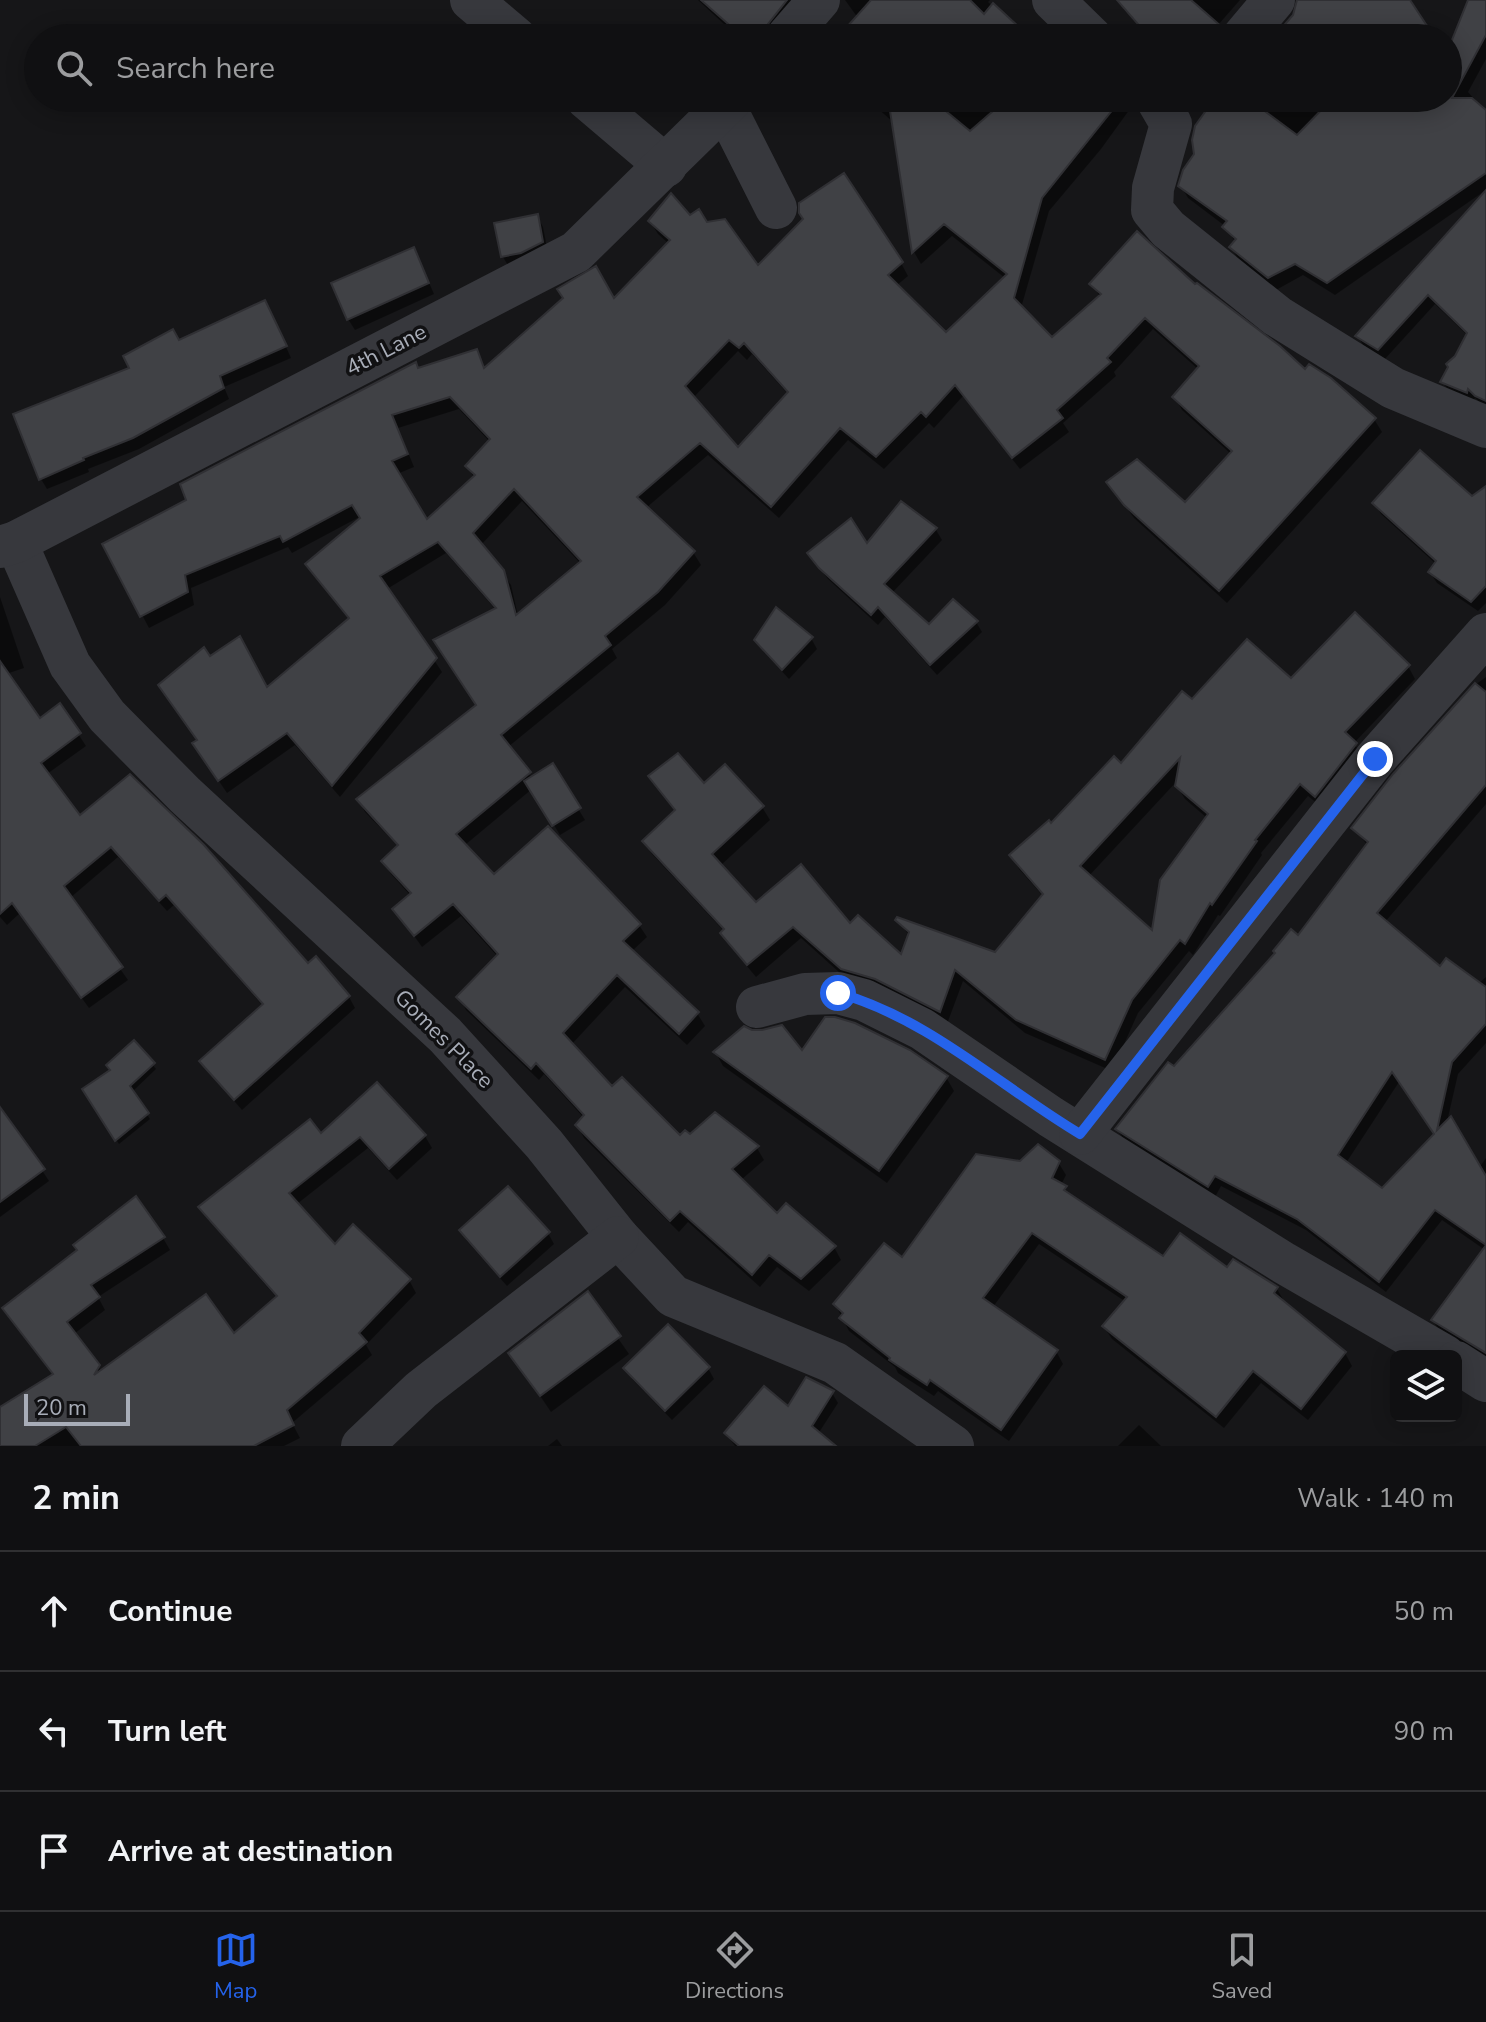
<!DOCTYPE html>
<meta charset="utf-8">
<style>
:root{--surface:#101012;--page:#19191b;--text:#f1f3f6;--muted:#9c9d9f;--line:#303032;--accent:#2563eb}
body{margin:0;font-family:"Nunito Sans",sans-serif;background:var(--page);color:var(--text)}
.controls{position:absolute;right:24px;bottom:24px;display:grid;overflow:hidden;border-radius:12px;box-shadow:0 4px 20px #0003}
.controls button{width:72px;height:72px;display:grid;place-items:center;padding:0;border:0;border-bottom:2px solid var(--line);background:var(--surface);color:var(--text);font:40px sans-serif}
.scale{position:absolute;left:24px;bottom:20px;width:106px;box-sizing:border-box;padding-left:8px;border:4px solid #a8adb8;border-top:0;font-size:22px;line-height:28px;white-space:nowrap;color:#a8adb8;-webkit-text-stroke:6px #111113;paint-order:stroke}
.stop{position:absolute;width:24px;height:24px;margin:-18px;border:6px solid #2563eb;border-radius:50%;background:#fff}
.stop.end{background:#2563eb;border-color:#fff;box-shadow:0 2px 8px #0008}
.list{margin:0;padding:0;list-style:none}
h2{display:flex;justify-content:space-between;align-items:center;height:104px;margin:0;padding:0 32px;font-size:34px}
h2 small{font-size:26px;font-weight:400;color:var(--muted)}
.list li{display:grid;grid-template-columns:52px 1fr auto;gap:24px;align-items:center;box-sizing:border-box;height:120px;padding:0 32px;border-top:2px solid var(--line)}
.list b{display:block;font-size:30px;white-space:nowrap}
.list em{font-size:26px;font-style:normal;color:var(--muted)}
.icon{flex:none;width:44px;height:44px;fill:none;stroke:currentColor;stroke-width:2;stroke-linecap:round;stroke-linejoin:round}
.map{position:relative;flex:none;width:1486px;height:1446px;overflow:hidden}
.search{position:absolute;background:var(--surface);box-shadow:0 4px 20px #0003;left:24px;right:24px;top:24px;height:88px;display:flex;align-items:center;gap:20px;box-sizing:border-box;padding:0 28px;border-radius:44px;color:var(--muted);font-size:30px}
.sheet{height:464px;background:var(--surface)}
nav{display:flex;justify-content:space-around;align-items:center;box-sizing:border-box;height:112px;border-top:2px solid var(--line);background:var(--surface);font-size:22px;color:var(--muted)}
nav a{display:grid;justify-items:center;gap:4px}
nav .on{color:var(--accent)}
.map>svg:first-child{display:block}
</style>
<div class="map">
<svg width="1486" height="1446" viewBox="0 0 1486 1446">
<rect width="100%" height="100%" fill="#161618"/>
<g fill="#0007" fill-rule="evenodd">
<path d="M 698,0 L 805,0 L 774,38 L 739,38 Z"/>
<path d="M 845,0 L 990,0 L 988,2 L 1028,38 L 1035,27 L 1046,38 L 840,38 L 858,18 Z"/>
<path d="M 1116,0 L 1240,0 L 1218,25 L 1227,38 L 1149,38 Z"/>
<path d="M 1470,0 L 1486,0 L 1486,59 L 1468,92 L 1486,112 L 1486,190 L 1335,295 L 1303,275 L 1276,290 L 1238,259 L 1231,247 L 1236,243 L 1225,226 L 1188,198 L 1181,186 L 1273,181 L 1201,98 L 1448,98 L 1448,55 Z"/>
<path d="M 866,98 L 1132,98 L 1135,102 L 1101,149 L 1049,211 L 1021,308 L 1052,340 L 1100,297 L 1092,284 L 1195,287 L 1305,372 L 1374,419 L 1382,432 L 1227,603 L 1134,518 L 1108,483 L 1186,504 L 1231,454 L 1182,410 L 1175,397 L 1199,370 L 1153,329 L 1114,372 L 1116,376 L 1063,423 L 1069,432 L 1020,469 L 963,396 L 934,428 L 929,423 L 884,469 L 848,440 L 779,518 L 708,455 L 646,508 L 693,552 L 701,565 L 665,605 L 612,649 L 617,658 L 508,747 L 532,778 L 552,766 L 585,820 L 560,835 L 532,789 L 465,845 L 494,877 L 639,925 L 647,937 L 631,952 L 697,1013 L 705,1026 L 687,1045 L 625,987 L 571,1045 L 612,1089 L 680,1138 L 690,1137 L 715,1115 L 757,1148 L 764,1160 L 741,1180 L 777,1216 L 834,1247 L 841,1260 L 809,1291 L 777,1267 L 760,1287 L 688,1222 L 679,1232 L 584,1138 L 577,1125 L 584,1118 L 544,1074 L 539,1080 L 466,1010 L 459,997 L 498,957 L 461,916 L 422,947 L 395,909 L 411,896 L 391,874 L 383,861 L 399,847 L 365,812 L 358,799 L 478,706 L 496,610 L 446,553 L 387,589 L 442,672 L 340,797 L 295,745 L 227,793 L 202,756 L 198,741 L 209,658 L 267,690 L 350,620 L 308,564 L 365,514 L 292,553 L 288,547 L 191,588 L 194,605 L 149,628 L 105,545 L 189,501 L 418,370 L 476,351 L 485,369 L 614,301 L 669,244 L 658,234 L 650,221 L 689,218 L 706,225 L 758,268 L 901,263 L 908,276 L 896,286 L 946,335 L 1005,278 L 952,236 L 921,264 L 914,252 L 894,123 ZM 738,351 L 747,360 L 752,354 L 788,394 L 738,450 L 693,398 ZM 459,409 L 490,442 L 468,467 L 474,478 L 427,523 L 397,474 L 414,467 L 398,428 ZM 522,501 L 581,564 L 518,616 L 511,585 L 481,545 Z"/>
<path d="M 537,216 L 543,227 L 548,253 L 509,267 L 503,257 L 497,224 Z"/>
<path d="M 1486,246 L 1486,408 L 1475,398 L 1473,402 L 1449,392 L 1443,382 L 1468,336 L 1435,304 L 1384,360 L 1364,347 L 1358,336 Z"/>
<path d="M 419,260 L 434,294 L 355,330 L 348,319 Z"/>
<path d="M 271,313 L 291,358 L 224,387 L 229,399 L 139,449 L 88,469 L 89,472 L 47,489 L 41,479 L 132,369 L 178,342 Z"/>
<path d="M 1486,488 L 1486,603 L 1478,611 L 1437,583 L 1430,572 L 1436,564 L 1381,514 L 1374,503 L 1472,499 Z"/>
<path d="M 902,504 L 936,530 L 942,540 L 892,593 L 929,627 L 976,622 L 982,632 L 937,675 L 885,617 L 878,625 L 828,579 L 816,564 L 867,546 Z"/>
<path d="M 0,597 L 24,668 L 6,674 L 39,721 L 60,706 L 86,746 L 47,774 L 80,818 L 308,966 L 349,997 L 355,1008 L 242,1110 L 209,1072 L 202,1061 L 263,1006 L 174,905 L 167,911 L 118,857 L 70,898 L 128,980 L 89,1008 L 20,913 L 7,925 L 0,917 Z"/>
<path d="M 811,638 L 817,649 L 789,679 L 763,651 L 756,640 Z"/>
<path d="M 1408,666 L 1415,679 L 1354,743 L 1363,757 L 1323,808 L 1308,796 L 1261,853 L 1262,855 L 1220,916 L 1218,915 L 1193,955 L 1189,951 L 1138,1013 L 1112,1071 L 1025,1033 L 963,981 L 947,1024 L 850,982 L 801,938 L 756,977 L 730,946 L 722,933 L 724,931 L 652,854 L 644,841 L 676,812 L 651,777 L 704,786 L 762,807 L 770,820 L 720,866 L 756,905 L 850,926 L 902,957 L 910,937 L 898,920 L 995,954 L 1044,897 L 1019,869 L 1012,856 L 1051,826 L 1192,702 L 1291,681 ZM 1178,780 L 1177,786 L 1185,799 L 1207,818 L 1154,934 L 1088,877 Z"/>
<path d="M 1486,677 L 1486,804 L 1385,922 L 1440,969 L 1478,984 L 1486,977 L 1486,1043 L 1458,1074 L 1447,1122 L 1479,1168 L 1486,1158 L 1486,1359 L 1440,1332 L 1433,1320 L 1485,1250 L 1442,1220 L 1386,1292 L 1306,1230 L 1221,1186 L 1215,1197 L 1124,1140 L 1117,1129 L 1298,938 L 1368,846 L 1354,828 L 1475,685 ZM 1399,1082 L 1435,1135 L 1382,1191 L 1346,1163 Z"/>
<path d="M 134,1042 L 156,1069 L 132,1092 L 150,1119 L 119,1144 L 84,1089 L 112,1071 Z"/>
<path d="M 716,1053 L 802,1053 L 946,1077 L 954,1091 L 887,1183 L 723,1066 Z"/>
<path d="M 377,1085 L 425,1136 L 432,1148 L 397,1180 L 368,1148 L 297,1204 L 335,1247 L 409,1280 L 416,1293 L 366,1345 L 372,1355 L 292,1423 L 300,1438 L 284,1446 L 0,1446 L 0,1409 L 55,1375 L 5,1309 L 163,1238 L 170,1250 L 98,1297 L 105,1310 L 74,1334 L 102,1372 L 233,1336 L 277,1298 L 208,1219 L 201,1207 L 320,1136 Z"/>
<path d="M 0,1106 L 49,1181 L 0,1217 Z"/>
<path d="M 1058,1162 L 1066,1175 L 1061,1185 L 1071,1196 L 1163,1259 L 1228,1270 L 1277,1289 L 1284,1301 L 1345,1353 L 1352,1366 L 1308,1420 L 1261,1383 L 1224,1428 L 1112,1339 L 1104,1327 L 1126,1302 L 1039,1244 L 993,1307 L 1056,1351 L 1063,1364 L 1009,1441 L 938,1391 L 934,1396 L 898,1373 L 895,1367 L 849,1331 L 835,1304 L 902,1259 L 1021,1163 Z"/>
<path d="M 461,1231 L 548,1233 L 554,1244 L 507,1286 L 467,1241 Z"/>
<path d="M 587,1294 L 629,1354 L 551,1412 L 511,1353 Z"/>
<path d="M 626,1368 L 708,1368 L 714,1379 L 672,1420 L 632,1379 Z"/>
<path d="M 832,1393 L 838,1403 L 818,1434 L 821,1446 L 735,1446 L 726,1434 Z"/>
<path d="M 1139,1425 L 1161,1446 L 1118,1446 Z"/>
<path d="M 557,1439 L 562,1446 L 548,1446 Z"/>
</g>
<g fill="#404145" stroke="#303034" stroke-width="2" fill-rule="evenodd">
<path d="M 701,0 L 787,0 L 757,38 L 744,38 Z"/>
<path d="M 871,0 L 970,0 L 984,14 L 993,3 L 1031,38 L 837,38 Z"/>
<path d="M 1117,0 L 1191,0 L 1222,27 L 1219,38 L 1150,38 Z"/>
<path d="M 1297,0 L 1410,0 L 1435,38 L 1273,38 L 1293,15 Z"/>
<path d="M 1468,0 L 1486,0 L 1486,35 L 1452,98 L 1472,98 L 1486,110 L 1486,173 L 1327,283 L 1295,264 L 1268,278 L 1229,247 L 1236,239 L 1222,227 L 1227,221 L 1178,186 L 1183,170 L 1194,154 L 1192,140 L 1195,126 L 1215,98 L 1247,98 L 1297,135 L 1333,98 L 1448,98 L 1448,50 Z"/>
<path d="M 888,98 L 930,98 L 970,131 L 1008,98 L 1122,98 L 1042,198 L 1014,298 L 1052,337 L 1101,294 L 1089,284 L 1137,231 L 1195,284 L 1197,283 L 1280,346 L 1305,369 L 1309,364 L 1331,378 L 1376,418 L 1219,591 L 1124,505 L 1106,482 L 1137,459 L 1185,502 L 1232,451 L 1172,397 L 1199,366 L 1145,318 L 1107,358 L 1111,362 L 1057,410 L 1063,418 L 1012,458 L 955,385 L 926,417 L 921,412 L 876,457 L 840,428 L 771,507 L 700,443 L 637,497 L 695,551 L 658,592 L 605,636 L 611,645 L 501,735 L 531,772 L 456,834 L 494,874 L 548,826 L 641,924 L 623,941 L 699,1012 L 679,1034 L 617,975 L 563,1033 L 612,1086 L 622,1077 L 680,1135 L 685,1130 L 690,1134 L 715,1112 L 759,1146 L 732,1169 L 777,1213 L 786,1203 L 836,1246 L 801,1279 L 769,1255 L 752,1275 L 680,1211 L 670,1221 L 575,1125 L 584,1115 L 536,1063 L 531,1069 L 456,997 L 498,954 L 453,904 L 414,936 L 392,909 L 411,893 L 381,861 L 398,845 L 356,799 L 476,705 L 433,640 L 496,608 L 438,542 L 380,576 L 437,658 L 332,786 L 287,733 L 218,781 L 192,743 L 197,740 L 158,685 L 204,647 L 210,656 L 240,636 L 267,687 L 349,618 L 305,564 L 360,518 L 352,505 L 283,542 L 280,536 L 185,575 L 188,592 L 140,617 L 102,544 L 186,500 L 180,484 L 416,362 L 418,368 L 477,349 L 484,368 L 563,298 L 557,289 L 596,266 L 614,298 L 670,240 L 648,221 L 671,193 L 690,215 L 699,209 L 707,222 L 725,219 L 758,265 L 803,219 L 799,213 L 799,203 L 844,173 L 903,262 L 888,275 L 946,332 L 1007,274 L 944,224 L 912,253 ZM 729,340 L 739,348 L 744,343 L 788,392 L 738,447 L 685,386 ZM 450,397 L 490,439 L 465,466 L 475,475 L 427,519 L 392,461 L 408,454 L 392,415 ZM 514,489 L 581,561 L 516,615 L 504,570 L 473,533 Z"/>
<path d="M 1486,190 L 1486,401 L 1475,396 L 1468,389 L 1467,393 L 1440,382 L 1448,367 L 1446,364 L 1455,356 L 1467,333 L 1428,295 L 1378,350 L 1355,336 Z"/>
<path d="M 538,214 L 543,242 L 521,253 L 501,257 L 494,223 Z"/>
<path d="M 414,247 L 429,283 L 347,320 L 331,283 Z"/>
<path d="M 265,300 L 287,346 L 220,376 L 224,388 L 133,438 L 83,458 L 84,460 L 39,480 L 13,414 L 129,368 L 123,356 L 173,329 L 179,340 Z"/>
<path d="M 1420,450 L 1472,496 L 1486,486 L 1486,586 L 1471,602 L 1428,572 L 1436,561 L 1372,503 Z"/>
<path d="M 901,501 L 937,528 L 884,584 L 929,624 L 953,599 L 978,621 L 930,665 L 878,607 L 871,615 L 819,568 L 807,553 L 851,518 L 867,543 Z"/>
<path d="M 776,607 L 813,637 L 782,670 L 754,640 Z"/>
<path d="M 1355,612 L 1410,665 L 1345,732 L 1357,743 L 1315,797 L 1300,784 L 1255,840 L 1257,841 L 1212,905 L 1210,903 L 1185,944 L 1180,940 L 1132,1000 L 1105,1060 L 1016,1020 L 955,970 L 940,1012 L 875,979 L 841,969 L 793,927 L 747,965 L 720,933 L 724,929 L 642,841 L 675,810 L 648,776 L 678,753 L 704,783 L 725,764 L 764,806 L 712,854 L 756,902 L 801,864 L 850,923 L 858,915 L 901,954 L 909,932 L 895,920 L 897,917 L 995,952 L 1043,894 L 1009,855 L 1049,820 L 1051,823 L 1114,756 L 1121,763 L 1182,691 L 1192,699 L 1247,639 L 1291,678 ZM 1180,758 L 1175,786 L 1208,814 L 1160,880 L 1152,930 L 1080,866 Z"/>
<path d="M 0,661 L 40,718 L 60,703 L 81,733 L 41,763 L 80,815 L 130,774 L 204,845 L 308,963 L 316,956 L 350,996 L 234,1100 L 199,1061 L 263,1004 L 166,895 L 159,901 L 111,847 L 64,886 L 123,967 L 81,998 L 12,903 L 0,914 Z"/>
<path d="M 1475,683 L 1486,692 L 1486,785 L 1377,913 L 1440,966 L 1446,958 L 1486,987 L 1486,1024 L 1452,1062 L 1437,1130 L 1451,1116 L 1486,1176 L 1486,1353 L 1431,1320 L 1486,1245 L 1435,1210 L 1379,1282 L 1297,1219 L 1215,1176 L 1208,1187 L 1115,1129 L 1168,1062 L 1174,1066 L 1275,953 L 1273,951 L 1291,929 L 1298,935 L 1368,842 L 1351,828 L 1393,774 ZM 1392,1072 L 1434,1134 L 1382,1188 L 1338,1155 Z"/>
<path d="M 553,763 L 581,808 L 552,826 L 524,781 Z"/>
<path d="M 825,1017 L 835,1017 L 855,1023 L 910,1050 L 948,1076 L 879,1171 L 713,1052 L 744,1026 L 752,1030 L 762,1030 L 782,1025 L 802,1050 Z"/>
<path d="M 134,1040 L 155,1063 L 130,1086 L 149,1113 L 115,1141 L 82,1089 L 110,1070 L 106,1065 Z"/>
<path d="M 377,1082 L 426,1135 L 389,1169 L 360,1137 L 289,1193 L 335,1244 L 353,1224 L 411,1279 L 359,1333 L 367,1342 L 287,1410 L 294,1425 L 254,1446 L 81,1446 L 66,1427 L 35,1446 L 0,1446 L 0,1407 L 53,1374 L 2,1308 L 77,1250 L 73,1245 L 136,1196 L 165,1237 L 91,1285 L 100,1297 L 67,1322 L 100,1365 L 94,1375 L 206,1294 L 234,1333 L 277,1296 L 198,1207 L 310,1119 L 321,1133 Z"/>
<path d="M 0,1107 L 45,1169 L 0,1202 Z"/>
<path d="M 1038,1144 L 1060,1161 L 1052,1178 L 1067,1186 L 1064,1190 L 1163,1256 L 1180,1233 L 1227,1267 L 1233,1259 L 1278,1287 L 1274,1293 L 1346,1352 L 1301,1409 L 1253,1371 L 1216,1417 L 1102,1326 L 1127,1297 L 1032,1233 L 983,1298 L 1058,1350 L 1001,1430 L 930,1380 L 927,1385 L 889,1360 L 890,1358 L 839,1318 L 843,1313 L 833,1304 L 884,1243 L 902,1257 L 976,1154 L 1020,1161 Z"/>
<path d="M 508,1186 L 550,1232 L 500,1277 L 459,1230 Z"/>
<path d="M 588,1291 L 621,1336 L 540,1396 L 508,1353 Z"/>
<path d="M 668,1324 L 710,1367 L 665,1411 L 623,1368 Z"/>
<path d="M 806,1377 L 834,1391 L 812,1426 L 836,1446 L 739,1446 L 724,1433 L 764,1386 L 788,1406 Z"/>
</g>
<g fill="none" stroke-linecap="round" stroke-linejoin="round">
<g stroke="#37383d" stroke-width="42">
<path d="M 471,0 L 516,38"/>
<path d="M 1053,0 L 1092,38"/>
<path d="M 786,38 L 819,0"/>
<path d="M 1242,38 L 1274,0"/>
<path d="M 586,98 L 666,166"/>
<path d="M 1156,98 L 1171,124 L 1153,188 L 1152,210 L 1168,229 L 1277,316 L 1393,388 L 1486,427"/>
<path d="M 725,107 L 776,208"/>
<path d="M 16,542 L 70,665 L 107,716 L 185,795 L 445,1035 L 544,1144 L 618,1237 L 673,1296 L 835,1363 L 953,1446"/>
<path d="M 0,547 L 16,542 L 576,252 L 733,98"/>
<path d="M 757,1007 L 805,994 L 838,993 L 864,1000 L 922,1029 L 1051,1117 L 1284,1263 L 1445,1356"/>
<path d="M 1080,1134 L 1375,759 L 1486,634"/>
<path d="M 1456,1362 L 1486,1381"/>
<path d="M 362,1446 L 421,1390 L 618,1237"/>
</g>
</g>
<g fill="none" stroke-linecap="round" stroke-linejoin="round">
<path stroke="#2563eb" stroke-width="10" d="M 838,993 C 928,1018 1001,1087 1080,1134 L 1375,759"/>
</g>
<g text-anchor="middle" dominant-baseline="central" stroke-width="7" stroke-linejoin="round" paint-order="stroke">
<g font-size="22" fill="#a8adb8" stroke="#111113">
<text transform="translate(386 350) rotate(-27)">4th Lane</text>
<text transform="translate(444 1039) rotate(45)">Gomes Place</text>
</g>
</g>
</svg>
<div class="controls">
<button><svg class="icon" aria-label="layers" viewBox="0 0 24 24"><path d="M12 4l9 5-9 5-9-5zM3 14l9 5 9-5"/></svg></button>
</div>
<div class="scale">20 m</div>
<div class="stop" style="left:838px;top:993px"></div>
<div class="stop end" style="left:1375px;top:759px"></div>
<div class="search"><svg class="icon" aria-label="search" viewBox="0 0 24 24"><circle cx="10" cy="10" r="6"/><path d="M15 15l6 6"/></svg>Search here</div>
</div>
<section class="sheet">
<h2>2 min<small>Walk · 140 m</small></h2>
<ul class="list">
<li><svg class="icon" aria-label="ahead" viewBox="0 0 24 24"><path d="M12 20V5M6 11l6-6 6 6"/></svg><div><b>Continue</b></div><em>50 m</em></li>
<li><svg class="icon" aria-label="left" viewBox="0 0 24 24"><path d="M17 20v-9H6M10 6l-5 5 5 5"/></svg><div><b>Turn left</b></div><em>90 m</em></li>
<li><svg class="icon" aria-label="arrive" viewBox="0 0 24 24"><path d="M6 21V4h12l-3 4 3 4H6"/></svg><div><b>Arrive at destination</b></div></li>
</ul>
</section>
<nav>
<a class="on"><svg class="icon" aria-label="map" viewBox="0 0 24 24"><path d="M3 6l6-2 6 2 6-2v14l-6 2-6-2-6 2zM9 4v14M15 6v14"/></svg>Map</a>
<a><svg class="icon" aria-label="directions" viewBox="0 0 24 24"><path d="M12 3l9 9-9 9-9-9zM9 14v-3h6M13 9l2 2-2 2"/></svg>Directions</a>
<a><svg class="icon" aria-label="saved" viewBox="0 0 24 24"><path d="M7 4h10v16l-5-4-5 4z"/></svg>Saved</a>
</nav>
